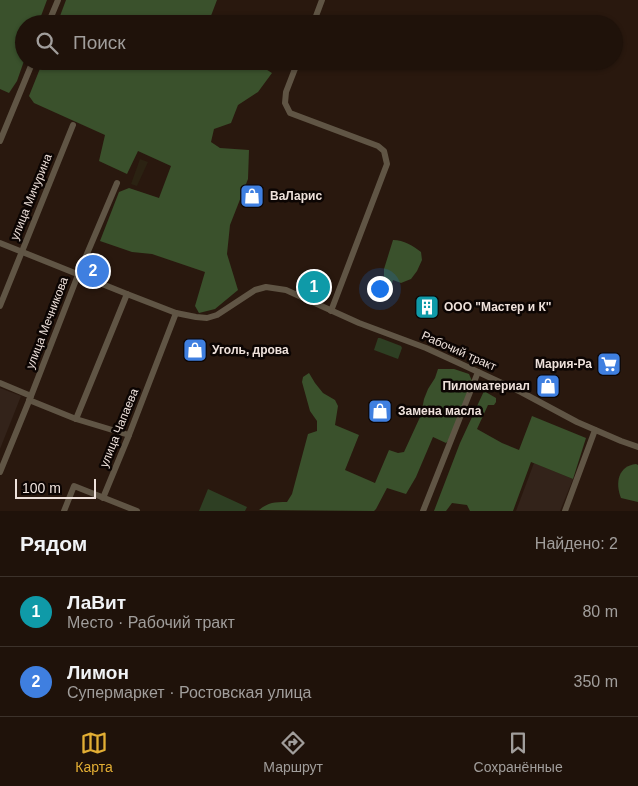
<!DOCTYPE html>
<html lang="ru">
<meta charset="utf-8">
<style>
:root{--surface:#1f120a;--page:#2c2018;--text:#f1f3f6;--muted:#a19e9c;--line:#3c322b;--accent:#e2ae34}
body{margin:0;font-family:Arial,sans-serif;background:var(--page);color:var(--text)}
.scale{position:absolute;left:15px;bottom:12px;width:81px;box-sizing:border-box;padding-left:5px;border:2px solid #eee1db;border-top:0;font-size:14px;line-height:18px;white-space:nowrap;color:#eee1db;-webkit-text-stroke:4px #0c0503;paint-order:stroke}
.you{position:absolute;left:379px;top:288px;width:18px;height:18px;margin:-12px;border:4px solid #fff;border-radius:50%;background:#1a73e8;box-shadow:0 0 0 8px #1a73e833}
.badge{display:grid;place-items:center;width:32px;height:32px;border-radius:50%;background:var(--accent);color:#fff;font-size:16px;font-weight:700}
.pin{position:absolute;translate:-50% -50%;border:2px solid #fff;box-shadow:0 1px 5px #0006}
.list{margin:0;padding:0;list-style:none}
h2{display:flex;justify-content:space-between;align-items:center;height:65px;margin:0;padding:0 20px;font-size:21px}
h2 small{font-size:16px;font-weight:400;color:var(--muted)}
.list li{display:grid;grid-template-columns:32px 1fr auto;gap:15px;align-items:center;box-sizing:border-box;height:70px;padding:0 20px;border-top:1px solid var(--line)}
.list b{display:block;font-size:19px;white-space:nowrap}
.list p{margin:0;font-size:16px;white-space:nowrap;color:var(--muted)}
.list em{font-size:16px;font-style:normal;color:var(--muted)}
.icon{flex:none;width:28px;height:28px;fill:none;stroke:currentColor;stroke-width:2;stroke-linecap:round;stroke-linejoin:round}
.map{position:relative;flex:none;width:638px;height:511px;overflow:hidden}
.search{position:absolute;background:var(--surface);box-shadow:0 1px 4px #0004;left:15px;right:15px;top:15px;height:55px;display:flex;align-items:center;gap:12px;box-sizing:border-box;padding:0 18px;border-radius:28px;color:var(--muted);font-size:19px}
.sheet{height:205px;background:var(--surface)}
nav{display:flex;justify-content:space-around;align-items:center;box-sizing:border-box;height:70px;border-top:1px solid var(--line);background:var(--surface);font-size:14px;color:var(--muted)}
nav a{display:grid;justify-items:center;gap:2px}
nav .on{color:var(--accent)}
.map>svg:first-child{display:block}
</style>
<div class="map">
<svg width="638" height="511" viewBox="0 0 638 511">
<rect width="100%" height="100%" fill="#29180e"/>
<path fill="#2b2212" d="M 140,159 L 148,162 L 137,186 L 131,184 Z"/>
<g fill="#33231a">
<path d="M 0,388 L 21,396 L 0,449 Z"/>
<path d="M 534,463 L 573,479 L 560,511 L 516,511 Z"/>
</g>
<g fill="#2e3f23">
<path d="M 378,338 L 380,338 L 401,346 L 402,348 L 398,359 L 374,350 Z"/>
<path d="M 208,489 L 247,507 L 245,511 L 199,511 Z"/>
</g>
<g fill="#3a512c">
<path d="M 0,0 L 47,0 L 38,24 L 24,24 L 24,61 L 17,81 L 9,93 L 0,89 Z"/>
<path d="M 66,0 L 217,0 L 209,21 L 212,24 L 57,24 Z"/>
<path d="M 43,61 L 253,61 L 272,73 L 258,92 L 238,105 L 231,123 L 214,129 L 211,142 L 220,148 L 249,150 L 248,179 L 230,225 L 227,254 L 238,290 L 215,309 L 199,313 L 195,306 L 205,272 L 152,254 L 132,252 L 100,241 L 119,192 L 129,188 L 159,198 L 171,166 L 138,151 L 127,174 L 99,161 L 105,135 L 34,103 L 29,96 Z"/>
<path d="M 393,240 C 404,240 413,246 421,252 L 422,260 L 417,271 L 411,279 L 401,283 L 393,280 L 390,291 L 384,290 L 384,269 Z"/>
<path d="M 438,369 L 454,369 L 469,374 L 472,381 L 450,439 L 446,443 L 433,437 L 416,477 L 406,494 L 387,488 L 376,509 L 374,511 L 259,510 C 269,502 274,502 287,502 L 292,494 L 308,434 L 317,431 L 317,421 L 310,411 L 302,382 L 303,377 L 309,373 L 315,383 L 323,393 L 335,400 L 338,406 L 335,425 L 359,435 L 345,470 L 375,483 L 389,450 L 398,453 L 404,452 L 421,415 L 424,399 L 428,389 L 435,378 Z"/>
<path d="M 484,391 L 496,398 L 496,402 L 494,405 L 488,405 L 477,429 L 502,443 L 519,450 L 532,416 L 586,438 L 573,479 L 531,462 L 513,511 L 470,511 L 467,505 L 452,503 L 446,511 L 434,511 L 460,443 Z"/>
<path d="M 636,464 L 638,465 L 638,502 L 621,498 C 615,483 618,466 636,464 Z"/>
</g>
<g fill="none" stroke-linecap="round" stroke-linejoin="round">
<g stroke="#605545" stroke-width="6">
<path d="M 48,24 L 58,0"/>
<path d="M 313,24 L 322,0"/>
<path d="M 298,61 L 286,92 L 285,103 L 290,113 L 378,146 L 384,151 L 387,164 L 331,311"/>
<path d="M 0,141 L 33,61"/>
<path d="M 0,243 L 127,294 L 176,313 L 196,317 L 207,318 L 217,315 L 255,290 L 266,287 L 286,290 L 359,323 L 426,348 L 461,364 L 521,392 L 577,422 L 621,441 L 638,447"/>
<path d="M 0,306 L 73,125"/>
<path d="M 0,383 L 31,396"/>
<path d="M 29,400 L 76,419 L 129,435"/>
<path d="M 76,419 L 127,294"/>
<path d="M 0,472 L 31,396 L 78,275 L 117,183"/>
<path d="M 103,498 L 129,435 L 176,313"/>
<path d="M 64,511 L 74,486 L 137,511"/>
<path d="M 423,511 L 478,372"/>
<path d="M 565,511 L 595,430"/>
</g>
</g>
<defs>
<g id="shop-square" transform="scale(1.25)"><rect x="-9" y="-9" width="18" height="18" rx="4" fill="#3f7fe0" stroke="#0c0503"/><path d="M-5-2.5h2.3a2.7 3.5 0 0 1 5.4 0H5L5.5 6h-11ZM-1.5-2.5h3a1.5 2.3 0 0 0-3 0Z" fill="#fff"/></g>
<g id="building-square" transform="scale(1.25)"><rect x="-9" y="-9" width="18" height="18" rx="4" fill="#0f9aa8" stroke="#0c0503"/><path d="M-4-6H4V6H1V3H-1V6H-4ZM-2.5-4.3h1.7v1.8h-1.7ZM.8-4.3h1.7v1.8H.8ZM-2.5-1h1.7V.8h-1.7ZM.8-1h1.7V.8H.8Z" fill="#fff"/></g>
<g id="supermarket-square" transform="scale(1.25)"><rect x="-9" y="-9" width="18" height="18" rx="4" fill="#3f7fe0" stroke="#0c0503"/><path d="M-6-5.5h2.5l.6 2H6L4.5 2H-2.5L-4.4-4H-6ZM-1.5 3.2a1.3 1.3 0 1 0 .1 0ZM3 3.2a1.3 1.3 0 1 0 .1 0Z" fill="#fff"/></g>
</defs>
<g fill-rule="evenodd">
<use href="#shop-square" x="252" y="196"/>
<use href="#building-square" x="427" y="307"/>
<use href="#shop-square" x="195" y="350"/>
<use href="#supermarket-square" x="609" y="364"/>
<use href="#shop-square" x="548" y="386"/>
<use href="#shop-square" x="380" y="411"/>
</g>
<g text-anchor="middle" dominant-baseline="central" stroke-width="5" stroke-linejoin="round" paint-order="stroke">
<g font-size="12" font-weight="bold" fill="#eee1db" stroke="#0c0503" text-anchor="start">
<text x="270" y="196">ВаЛарис</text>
<text x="444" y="307">ООО "Мастер и К"</text>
<text x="212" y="350">Уголь, дрова</text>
<text x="592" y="364" text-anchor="end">Мария-Ра</text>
<text x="530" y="386" text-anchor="end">Пиломатериал</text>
<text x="398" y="411">Замена масла</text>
</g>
<g font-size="12" fill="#eee1db" stroke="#0c0503">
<text transform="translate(31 197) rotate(-68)">улица Мичурина</text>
<text transform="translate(47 323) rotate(-69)">улица Мечникова</text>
<text transform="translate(459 351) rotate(24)">Рабочий тракт</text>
<text transform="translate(119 428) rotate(-68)">улица Чапаева</text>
</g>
</g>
</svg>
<div class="scale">100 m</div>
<div class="you"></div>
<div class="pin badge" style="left:314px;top:287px;background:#0f9aa8">1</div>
<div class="pin badge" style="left:93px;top:271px;background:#3f7fe0">2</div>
<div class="search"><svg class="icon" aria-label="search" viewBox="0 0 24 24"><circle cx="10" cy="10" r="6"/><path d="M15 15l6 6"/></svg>Поиск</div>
</div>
<section class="sheet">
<h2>Рядом<small>Найдено: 2</small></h2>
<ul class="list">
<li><span class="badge" style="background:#0f9aa8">1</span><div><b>ЛаВит</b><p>Место · Рабочий тракт</p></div><em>80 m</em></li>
<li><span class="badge" style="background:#3f7fe0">2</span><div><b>Лимон</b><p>Супермаркет · Ростовская улица</p></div><em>350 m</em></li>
</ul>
</section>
<nav>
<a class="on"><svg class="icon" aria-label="map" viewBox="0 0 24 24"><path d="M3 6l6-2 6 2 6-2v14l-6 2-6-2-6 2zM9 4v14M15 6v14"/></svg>Карта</a>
<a><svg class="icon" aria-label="directions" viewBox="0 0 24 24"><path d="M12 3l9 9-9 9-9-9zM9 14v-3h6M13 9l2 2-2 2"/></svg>Маршрут</a>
<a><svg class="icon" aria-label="saved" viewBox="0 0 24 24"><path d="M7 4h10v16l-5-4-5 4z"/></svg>Сохранённые</a>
</nav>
